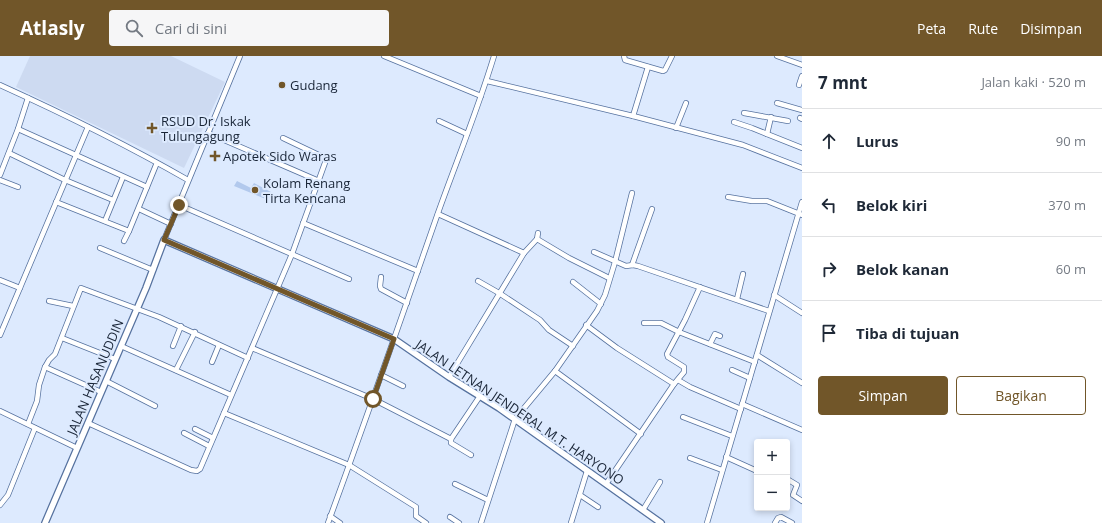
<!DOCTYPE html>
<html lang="id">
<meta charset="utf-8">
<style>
:root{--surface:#fff;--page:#f6f6f7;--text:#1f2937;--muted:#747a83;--line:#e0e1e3;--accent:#715629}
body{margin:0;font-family:"Open Sans",sans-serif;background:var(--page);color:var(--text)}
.controls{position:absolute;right:12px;bottom:12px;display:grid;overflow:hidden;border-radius:4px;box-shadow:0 2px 6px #0003}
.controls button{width:36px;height:36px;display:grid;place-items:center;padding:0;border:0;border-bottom:1px solid var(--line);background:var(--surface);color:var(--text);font:20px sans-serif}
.stop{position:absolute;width:12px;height:12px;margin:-9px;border:3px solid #715629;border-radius:50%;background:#fff}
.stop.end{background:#715629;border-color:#fff;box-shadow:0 1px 4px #0008}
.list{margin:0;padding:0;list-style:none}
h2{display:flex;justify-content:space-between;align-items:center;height:52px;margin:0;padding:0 16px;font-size:17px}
h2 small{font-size:13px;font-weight:400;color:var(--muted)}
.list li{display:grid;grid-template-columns:26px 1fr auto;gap:12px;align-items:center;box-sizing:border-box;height:64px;padding:0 16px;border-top:1px solid var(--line)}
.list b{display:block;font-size:15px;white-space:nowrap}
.list em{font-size:13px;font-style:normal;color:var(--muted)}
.actions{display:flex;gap:8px;padding:12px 16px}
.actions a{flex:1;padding:9px 0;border:1px solid var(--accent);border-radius:4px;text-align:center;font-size:14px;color:var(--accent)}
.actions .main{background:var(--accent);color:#fff}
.icon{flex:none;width:22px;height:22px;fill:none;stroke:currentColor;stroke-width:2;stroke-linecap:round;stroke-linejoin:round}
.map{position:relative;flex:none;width:802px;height:467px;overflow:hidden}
header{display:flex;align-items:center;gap:24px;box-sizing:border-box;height:56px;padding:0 20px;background:var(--accent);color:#fff}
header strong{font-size:19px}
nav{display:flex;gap:22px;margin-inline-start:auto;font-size:14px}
.search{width:280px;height:36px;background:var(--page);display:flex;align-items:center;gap:10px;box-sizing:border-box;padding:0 14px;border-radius:4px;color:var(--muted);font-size:15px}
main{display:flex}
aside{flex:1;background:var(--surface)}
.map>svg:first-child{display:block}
</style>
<header>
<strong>Atlasly</strong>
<div class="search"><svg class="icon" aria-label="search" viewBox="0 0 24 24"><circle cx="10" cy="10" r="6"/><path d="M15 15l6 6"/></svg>Cari di sini</div>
<nav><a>Peta</a><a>Rute</a><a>Disimpan</a></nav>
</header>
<main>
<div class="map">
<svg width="802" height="467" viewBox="0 0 802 467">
<rect width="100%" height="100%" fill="#ddeafe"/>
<path fill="#cddaf1" d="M 30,0 L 171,0 L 225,26 L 184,112 L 16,31 Z"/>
<path fill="#b2c9ed" d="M 237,125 L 251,132 L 254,127 L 271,136 L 268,144 L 234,130 Z"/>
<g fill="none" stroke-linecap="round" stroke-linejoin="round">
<g stroke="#56729f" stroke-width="6">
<g id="minor">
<path d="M 384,0 L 481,40"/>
<path d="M 624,0 L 625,4 L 663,15 L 665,14 L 672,0"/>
<path d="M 777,0 L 802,9"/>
<path d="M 487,25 L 633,60 L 743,89 L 802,112"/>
<path d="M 0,29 C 64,58 127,89 188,124"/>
<path d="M 799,29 L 802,20"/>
<path d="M 777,47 L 802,54"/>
<path d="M 744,57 L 788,65"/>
<path d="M 633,60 L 648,11"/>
<path d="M 800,62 L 802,63"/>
<path d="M 439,65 L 467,78"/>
<path d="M 734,66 L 752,72 L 802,92"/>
<path d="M 676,72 L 686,47"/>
<path d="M 18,73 L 147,131"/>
<path d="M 208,77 L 319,125"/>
<path d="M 767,78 L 771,61"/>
<path d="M 9,97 L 65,124 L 113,144"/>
<path d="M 0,119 L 18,73 L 28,42"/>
<path d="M 0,124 L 18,131"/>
<path d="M 728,141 L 752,145 L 767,145 L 802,159"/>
<path d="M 56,146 L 129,175 L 156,109"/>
<path d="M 179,149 L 349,223"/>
<path d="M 139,153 L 171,168"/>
<path d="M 438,158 L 524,197"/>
<path d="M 105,165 L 123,121"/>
<path d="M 303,167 L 418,215"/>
<path d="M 537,183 L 569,202 L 609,222"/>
<path d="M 164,184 L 240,0"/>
<path d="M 124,185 L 129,175"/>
<path d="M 100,192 L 153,214"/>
<path d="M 594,196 L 626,210 L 633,209 L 638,210 L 769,255"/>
<path d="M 632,209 L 652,153"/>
<path d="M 381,221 L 380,230 L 381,233 L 407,247"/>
<path d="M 0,224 L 20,232"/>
<path d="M 478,225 L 499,237 L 540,264 L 549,274 L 573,290"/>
<path d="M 573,226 L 601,248"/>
<path d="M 774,239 L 802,257"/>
<path d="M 737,243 L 743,218"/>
<path d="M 49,245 L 73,250"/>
<path d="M 644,267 L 661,267 L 679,276 L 755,306"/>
<path d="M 586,269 L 617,292 L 674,328"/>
<path d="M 0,279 L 88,71"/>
<path d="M 62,282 L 115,303"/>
<path d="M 710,288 L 715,278 L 720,280"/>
<path d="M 121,290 L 231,339"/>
<path d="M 173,290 L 181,270"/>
<path d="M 252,292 L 373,343 L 451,383 L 480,340"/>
<path d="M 757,299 L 802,327"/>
<path d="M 212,306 L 219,289"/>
<path d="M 45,311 L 101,336"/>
<path d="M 176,314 L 195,276"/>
<path d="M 732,314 L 750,322"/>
<path d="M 555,315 L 641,378"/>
<path d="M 381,319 L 403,330"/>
<path d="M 449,321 L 524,197 L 537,183 L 538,177"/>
<path d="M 678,324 L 690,331 L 741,353"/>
<path d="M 106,325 L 155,350"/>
<path d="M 742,348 L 802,374"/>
<path d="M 0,355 L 77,392"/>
<path d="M 224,357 L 349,409 L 416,451 L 416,460 L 426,467"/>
<path d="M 683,361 L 732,380"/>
<path d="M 88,367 L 191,414 L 197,415 L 200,413 L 292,198 L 326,104 L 325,102 L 283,82"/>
<path d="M 28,368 L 37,345 L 39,329 L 45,311 L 49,304 L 55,298 L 81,232 L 159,261 L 248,302"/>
<path d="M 195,373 L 213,382"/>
<path d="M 184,377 L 209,390"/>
<path d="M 451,383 L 451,387 L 471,399"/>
<path d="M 726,401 L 757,415"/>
<path d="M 690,402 L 722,414"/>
<path d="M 787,423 L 797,429 L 793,439 L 802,445"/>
<path d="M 455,428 L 488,444"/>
<path d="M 606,428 L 674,328 L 684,316 L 684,311 L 668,301 L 667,298 L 685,264 L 700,231"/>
<path d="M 580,439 L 598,451"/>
<path d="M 0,449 L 8,439 L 35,372"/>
<path d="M 643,454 L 660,426"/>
<path d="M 330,460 L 340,467"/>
<path d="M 450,461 L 459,467"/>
<path d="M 328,467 C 366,364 402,260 438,157 C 457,104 478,53 494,0"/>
<path d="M 481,467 L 515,363 L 555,315 L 597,255 L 605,239 L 615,206 L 632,137"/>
<path d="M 571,467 L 587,415"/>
<path d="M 707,467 L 802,146"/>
<path d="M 775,467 L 778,462 L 781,461 L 792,467"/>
</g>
</g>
<g stroke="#56729f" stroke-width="8">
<path id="major" d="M 45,467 L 146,232 L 164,184 L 394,283 L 449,321 L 499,352 L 661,467"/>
</g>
<use href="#minor" stroke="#fff" stroke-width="4.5"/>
<use href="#major" stroke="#fff" stroke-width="5.5"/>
</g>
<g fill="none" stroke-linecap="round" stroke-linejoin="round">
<path stroke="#715629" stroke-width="5" d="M 179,149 L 164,184 L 394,283 L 373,343"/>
</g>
<g fill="#715629" stroke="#ddeafe" stroke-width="1.5">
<circle cx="282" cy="29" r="4"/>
<path d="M150 66h4v4h4v4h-4v4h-4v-4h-4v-4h4z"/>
<path d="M213 94h4v4h4v4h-4v4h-4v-4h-4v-4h4z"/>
<circle cx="255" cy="134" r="4"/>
</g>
<g text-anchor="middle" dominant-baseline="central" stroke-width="4" stroke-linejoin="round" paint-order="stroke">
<g font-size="13" fill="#192537" stroke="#ddeafe" text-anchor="start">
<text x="290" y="29">Gudang</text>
<text x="161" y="65">RSUD Dr. Iskak<tspan x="161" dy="15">Tulungagung</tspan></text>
<text x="223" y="100">Apotek Sido Waras</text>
<text x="263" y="127">Kolam Renang<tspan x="263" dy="15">Tirta Kencana</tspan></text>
</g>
<g font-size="13" fill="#192537" stroke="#ddeafe">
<text transform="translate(95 321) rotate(-67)">JALAN HASANUDDIN</text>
<text transform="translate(520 356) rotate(34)">JALAN LETNAN JENDERAL M.T. HARYONO</text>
</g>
</g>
</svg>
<div class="controls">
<button>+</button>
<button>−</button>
</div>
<div class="stop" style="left:373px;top:343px"></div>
<div class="stop end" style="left:179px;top:149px"></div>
</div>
<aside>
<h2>7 mnt<small>Jalan kaki · 520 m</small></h2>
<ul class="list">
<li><svg class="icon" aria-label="ahead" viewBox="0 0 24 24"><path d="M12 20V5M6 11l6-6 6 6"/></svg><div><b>Lurus</b></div><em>90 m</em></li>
<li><svg class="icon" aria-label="left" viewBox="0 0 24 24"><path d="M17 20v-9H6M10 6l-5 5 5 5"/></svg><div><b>Belok kiri</b></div><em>370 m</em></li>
<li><svg class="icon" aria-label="right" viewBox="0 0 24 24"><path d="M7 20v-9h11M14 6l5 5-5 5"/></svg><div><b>Belok kanan</b></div><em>60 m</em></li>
<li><svg class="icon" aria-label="arrive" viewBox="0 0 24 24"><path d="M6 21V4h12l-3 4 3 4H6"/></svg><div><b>Tiba di tujuan</b></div></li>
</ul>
<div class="actions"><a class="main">Simpan</a><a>Bagikan</a></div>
</aside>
</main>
